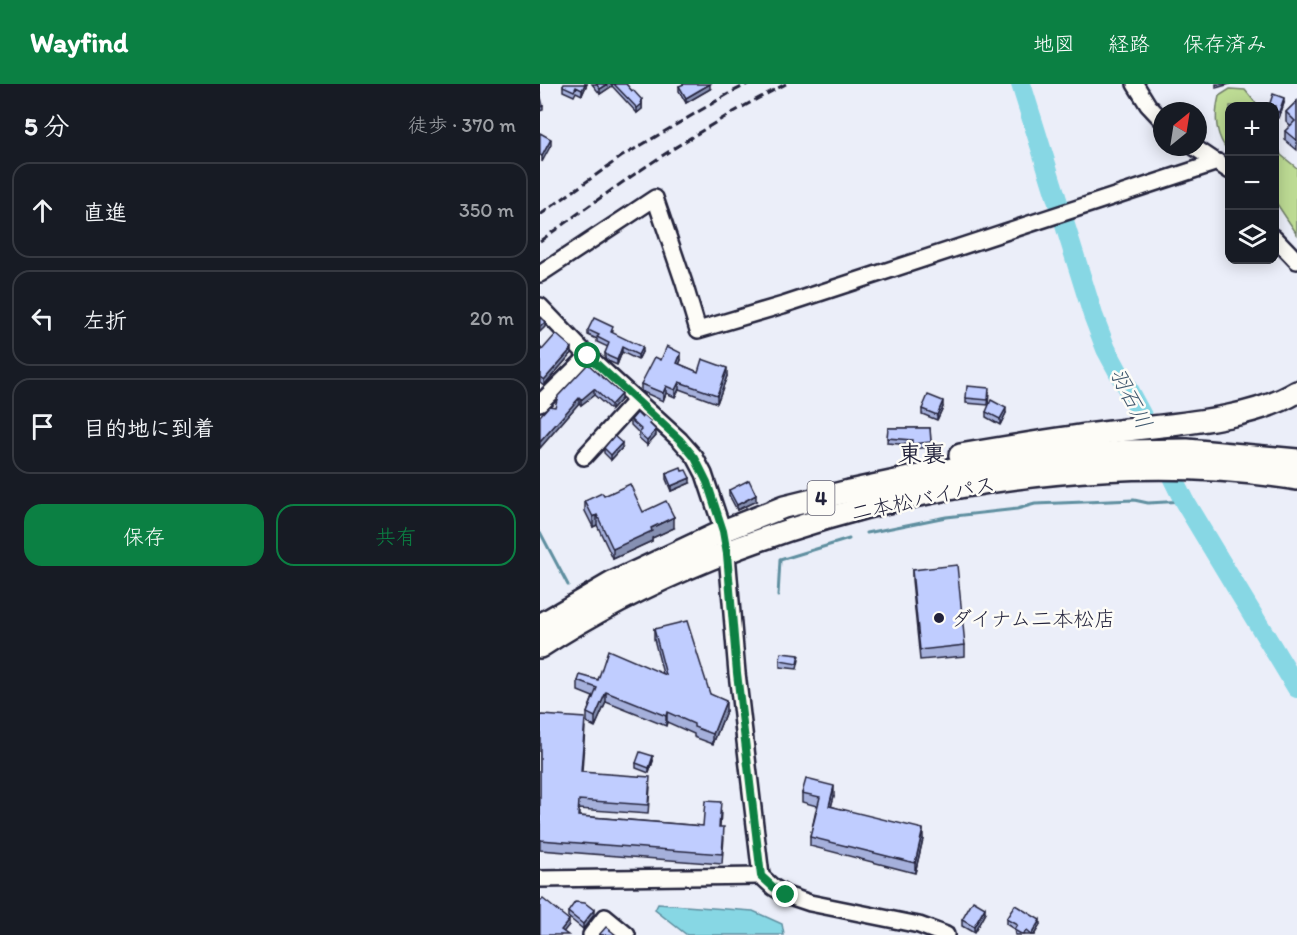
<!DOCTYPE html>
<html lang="ja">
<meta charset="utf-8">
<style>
:root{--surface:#171b24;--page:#20242c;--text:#f1f3f6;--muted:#9ea1a6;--line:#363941;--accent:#0b8043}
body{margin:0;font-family:Itim,"Klee One",sans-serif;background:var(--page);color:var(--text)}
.controls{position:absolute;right:18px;top:18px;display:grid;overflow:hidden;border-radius:12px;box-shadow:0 3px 15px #0003}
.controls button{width:54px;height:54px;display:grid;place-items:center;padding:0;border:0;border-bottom:2px solid var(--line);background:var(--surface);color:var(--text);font:30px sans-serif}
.compass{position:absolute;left:613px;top:18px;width:54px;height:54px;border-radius:50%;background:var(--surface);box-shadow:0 3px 15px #0003;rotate:30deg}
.stop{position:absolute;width:18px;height:18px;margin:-14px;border:4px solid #0b8043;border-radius:50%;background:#fff}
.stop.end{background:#0b8043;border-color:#fff;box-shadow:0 2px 6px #0008}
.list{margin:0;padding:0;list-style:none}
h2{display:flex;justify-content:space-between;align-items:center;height:78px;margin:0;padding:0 24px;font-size:26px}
h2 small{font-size:20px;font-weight:400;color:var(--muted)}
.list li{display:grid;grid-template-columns:39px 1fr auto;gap:18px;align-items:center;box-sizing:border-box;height:96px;margin:0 12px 12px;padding:0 12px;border:2px solid var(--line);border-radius:18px}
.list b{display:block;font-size:22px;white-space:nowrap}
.list em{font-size:20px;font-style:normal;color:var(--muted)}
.actions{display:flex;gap:12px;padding:18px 24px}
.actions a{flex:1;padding:14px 0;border:2px solid var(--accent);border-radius:18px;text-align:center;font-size:21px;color:var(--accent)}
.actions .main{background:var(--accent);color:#fff}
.icon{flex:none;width:33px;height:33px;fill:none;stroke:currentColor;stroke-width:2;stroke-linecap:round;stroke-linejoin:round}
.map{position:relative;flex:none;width:757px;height:851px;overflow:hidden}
header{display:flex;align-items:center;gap:36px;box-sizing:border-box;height:84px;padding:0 30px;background:var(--accent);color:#fff}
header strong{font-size:28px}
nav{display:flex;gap:33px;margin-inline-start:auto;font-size:21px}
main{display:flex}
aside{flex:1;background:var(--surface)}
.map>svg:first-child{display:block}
</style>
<header>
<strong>Wayfind</strong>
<nav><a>地図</a><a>経路</a><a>保存済み</a></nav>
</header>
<main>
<aside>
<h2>5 分<small>徒歩 · 370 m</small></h2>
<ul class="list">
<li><svg class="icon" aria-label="ahead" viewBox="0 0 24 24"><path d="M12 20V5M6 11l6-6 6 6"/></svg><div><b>直進</b></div><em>350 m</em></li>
<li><svg class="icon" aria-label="left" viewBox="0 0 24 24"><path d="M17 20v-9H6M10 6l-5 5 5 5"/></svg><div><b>左折</b></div><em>20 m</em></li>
<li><svg class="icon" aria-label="arrive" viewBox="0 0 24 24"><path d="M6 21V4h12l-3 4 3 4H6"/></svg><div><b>目的地に到着</b></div></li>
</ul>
<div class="actions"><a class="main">保存</a><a>共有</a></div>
</aside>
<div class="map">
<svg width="757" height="851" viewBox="0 0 757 851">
<rect width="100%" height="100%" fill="#ebeef9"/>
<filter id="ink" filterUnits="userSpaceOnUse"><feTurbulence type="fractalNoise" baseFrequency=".0167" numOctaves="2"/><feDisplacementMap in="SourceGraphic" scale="12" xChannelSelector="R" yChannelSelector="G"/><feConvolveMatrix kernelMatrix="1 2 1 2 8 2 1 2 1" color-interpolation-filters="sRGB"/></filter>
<g filter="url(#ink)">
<g fill="#bddb94" stroke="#707e68" stroke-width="1.5">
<path d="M 690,5 L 705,6 L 718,22 L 690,22 L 689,68 C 675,52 674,32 679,12 Z"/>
<path d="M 735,55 L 741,71 L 757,84 L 757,150 L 735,117 Z"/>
</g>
<path fill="#87d7e4" stroke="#5f8fa0" stroke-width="1.5" d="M 118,820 L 213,827 L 242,840 L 244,851 L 147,851 L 115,826 Z"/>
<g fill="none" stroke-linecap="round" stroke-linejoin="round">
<g stroke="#5f8fa0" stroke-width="3">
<path d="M 0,448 L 28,501"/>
<path d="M 327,449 L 406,433 L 477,425 L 495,420 L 594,416 L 608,419 L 644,417"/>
<path d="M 238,512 L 240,476 L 309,455"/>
</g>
<path stroke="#87d7e4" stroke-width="20" d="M 481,0 L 553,231 L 566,265 L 600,328 L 644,417 L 757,604"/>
<g stroke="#22223b" stroke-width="20">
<g id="minor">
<path d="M 595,0 L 608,21 L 622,36"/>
<path d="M 654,63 L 690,87"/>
<path d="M 734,153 L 757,177"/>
<path d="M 0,190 L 115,114 L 144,199 L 158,246 L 243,221 L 678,78"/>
<path d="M 0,222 L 48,272 L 140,356 L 155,373 L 164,390 L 183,447 L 187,470 L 197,589 L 221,792 L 233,803 L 246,811 L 270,819 L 379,841 L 406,851"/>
<path d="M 0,319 L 48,272"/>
<path d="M 44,373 L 96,316"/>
<path d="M 0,795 L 221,792"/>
<path d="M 51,851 L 65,833 L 87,851"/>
</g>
</g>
<g stroke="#22223b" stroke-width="26">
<g id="highway">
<path d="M 420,371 C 473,362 526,353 579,347 C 633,340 711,336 757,308"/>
<path d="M 0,541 L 72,499 L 183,447 L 244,423 L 309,407 L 417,384 L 587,367 L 647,366 L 757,376"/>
<path d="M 0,563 C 202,430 517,355 757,395"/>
</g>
</g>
<use href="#minor" stroke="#fdfcf7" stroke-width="15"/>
<use href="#highway" stroke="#fdfcf7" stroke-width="21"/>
<g stroke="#22223b" stroke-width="3" stroke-dasharray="9 4.5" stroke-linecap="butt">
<path d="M 0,131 L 81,73 L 190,9 L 208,0"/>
<path d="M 0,157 C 80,99 158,44 246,0"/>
</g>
</g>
<g fill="#a5b0db" stroke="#22223b" stroke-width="1.5">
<path d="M 47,0 L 42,11 L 36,8 L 34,12 L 23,7 L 23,2 Z"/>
<path d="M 52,0 L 86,0 L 92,7 L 102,16 L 102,25 L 97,29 L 72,2 L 60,10 Z"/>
<path d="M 139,2 L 170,5 L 146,19 L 139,7 Z"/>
<path d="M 757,17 L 757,66 L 745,56 L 745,47 L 751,42 L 746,37 L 746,28 Z"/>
<path d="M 744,19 L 739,34 L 735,32 L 735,22 Z"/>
<path d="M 48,246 L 73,247 L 72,249 L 102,268 L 98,276 L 82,268 L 77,281 L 68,277 L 65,274 L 65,269 L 68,263 L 57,258 L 57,255 L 48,251 Z"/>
<path d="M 0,263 L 2,266 L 32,269 L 4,301 L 0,298 Z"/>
<path d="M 121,276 L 141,276 L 139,280 L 158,288 L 187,292 L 177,319 L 139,305 L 135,313 L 126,309 L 123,317 L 101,307 L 101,300 Z"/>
<path d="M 48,280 L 81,315 L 71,326 L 54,311 L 41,321 L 39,319 L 0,364 L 0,332 L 15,323 Z"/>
<path d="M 449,309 L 448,321 L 426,319 L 426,314 Z"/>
<path d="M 403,323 L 397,336 L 382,330 L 382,325 Z"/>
<path d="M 446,328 L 466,329 L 460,341 L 446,333 Z"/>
<path d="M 91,336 L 111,342 L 116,351 L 107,361 L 99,354 L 99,349 L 91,341 Z"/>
<path d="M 348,344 L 390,344 L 391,363 L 372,365 L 372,361 L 347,359 Z"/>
<path d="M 64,364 L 82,364 L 71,376 L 64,369 Z"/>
<path d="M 126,390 L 150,399 L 131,407 L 126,395 Z"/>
<path d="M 189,406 L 216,417 L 197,426 L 189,411 Z"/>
<path d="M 64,412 L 103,428 L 134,444 L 112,454 L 112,457 L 73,475 L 57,441 L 53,443 L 45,427 L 45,417 Z"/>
<path d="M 372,486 L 425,561 L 425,572 L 380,576 L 372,496 Z"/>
<path d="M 114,545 L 170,610 L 186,627 L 173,660 L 154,653 L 154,650 L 127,638 L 126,642 L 66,618 L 55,643 L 47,639 L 47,629 L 53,613 L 38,607 L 38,597 L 123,590 L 114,555 Z"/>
<path d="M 259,576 L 257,585 L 240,583 L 240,577 Z"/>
<path d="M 0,633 L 45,643 L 42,688 L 110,703 L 108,730 L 39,725 L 39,732 L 163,742 L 181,728 L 180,743 L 184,753 L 182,780 L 0,766 Z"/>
<path d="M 113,677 L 109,689 L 96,684 L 96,679 Z"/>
<path d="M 262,709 L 294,712 L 291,722 L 383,755 L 375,789 L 270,762 L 270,753 L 277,722 L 262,718 Z"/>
<path d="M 28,828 L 54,831 L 43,845 L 28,833 Z"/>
<path d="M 445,829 L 434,849 L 422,842 L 422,836 Z"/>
<path d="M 466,835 L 500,841 L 494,851 L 475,851 L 474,845 L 466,840 Z"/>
</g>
<g fill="#8690b2" stroke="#22223b" stroke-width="1.5">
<path d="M 45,0 L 47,0 L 42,11 L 42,6 Z"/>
<path d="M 68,0 L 72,0 L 72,2 L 60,10 L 60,5 Z"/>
<path d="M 170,0 L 170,5 L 146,19 L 146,14 Z"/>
<path d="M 676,0 L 690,0 L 676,4 Z"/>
<path d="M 744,14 L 744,19 L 739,34 L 739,28 Z"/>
<path d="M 102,16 L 102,25 L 97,29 L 97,24 Z"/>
<path d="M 3,22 L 3,26 L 0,27 L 0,23 Z"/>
<path d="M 11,55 L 11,61 L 2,78 L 2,72 Z"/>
<path d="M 5,238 L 5,243 L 0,248 L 0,243 Z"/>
<path d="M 82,263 L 82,268 L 77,281 L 77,276 Z"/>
<path d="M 102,263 L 102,268 L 98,276 L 98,271 Z"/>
<path d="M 32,264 L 32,269 L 4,301 L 4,296 Z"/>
<path d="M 141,269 L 141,276 L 137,286 L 137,279 Z"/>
<path d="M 187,284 L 187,292 L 177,319 L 177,311 Z"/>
<path d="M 139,298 L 139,305 L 135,313 L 135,306 Z"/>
<path d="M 126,302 L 126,309 L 123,317 L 123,309 Z"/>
<path d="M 54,305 L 54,311 L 41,321 L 41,316 Z"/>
<path d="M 81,310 L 81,315 L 71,326 L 71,321 Z"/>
<path d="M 39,314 L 39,319 L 0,364 L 0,358 Z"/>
<path d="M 403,317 L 403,323 L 397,336 L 397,331 Z"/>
<path d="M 466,324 L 466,329 L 460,341 L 460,335 Z"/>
<path d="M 116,346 L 116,351 L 107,361 L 107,356 Z"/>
<path d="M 82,359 L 82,364 L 71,376 L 71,371 Z"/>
<path d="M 150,394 L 150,399 L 131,407 L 131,402 Z"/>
<path d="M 216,411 L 216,417 L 197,426 L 197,421 Z"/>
<path d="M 57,431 L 57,441 L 53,443 L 53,433 Z"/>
<path d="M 134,433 L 134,444 L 112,454 L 112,457 L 73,475 L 73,465 L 111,444 Z"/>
<path d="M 66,608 L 66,618 L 55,643 L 55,633 Z"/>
<path d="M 186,617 L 186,627 L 173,660 L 173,650 Z"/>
<path d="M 127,628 L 127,638 L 126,642 L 126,632 Z"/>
<path d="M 113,672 L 113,677 L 109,689 L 109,684 Z"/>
<path d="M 294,702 L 294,712 L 289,731 L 289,722 Z"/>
<path d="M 383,745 L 383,755 L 375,789 L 375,779 Z"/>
<path d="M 445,824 L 445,829 L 434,849 L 434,843 Z"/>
<path d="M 54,826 L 54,831 L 43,845 L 43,840 Z"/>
<path d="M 29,836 L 29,841 L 21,851 L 21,846 Z"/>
<path d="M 500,836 L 500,841 L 494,851 L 491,851 Z"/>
</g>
<g fill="#c0cdff" stroke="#22223b" stroke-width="1.5">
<path d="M 24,0 L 45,0 L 42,6 L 36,3 L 34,7 L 23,2 Z"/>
<path d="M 56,0 L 68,0 L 60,5 Z"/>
<path d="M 74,0 L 86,0 L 92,7 L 93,6 L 102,16 L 101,18 L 102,20 L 97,24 Z"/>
<path d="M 144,0 L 170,0 L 146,14 L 139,2 Z"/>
<path d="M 0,9 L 3,22 L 0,23 Z"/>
<path d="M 733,10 L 744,14 L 739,28 L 735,27 L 735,22 L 729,22 Z"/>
<path d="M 757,17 L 757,57 L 745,47 L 755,37 L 746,28 Z"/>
<path d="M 0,49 L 11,55 L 2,72 L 0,71 Z"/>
<path d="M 0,233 L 5,238 L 0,243 Z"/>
<path d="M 54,234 L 73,243 L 71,248 L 102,263 L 98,271 L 82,263 L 77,276 L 68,272 L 65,269 L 69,259 L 57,253 L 59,251 L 48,246 Z"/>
<path d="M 16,250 L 32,264 L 4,296 L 0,293 L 0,263 L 2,266 Z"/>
<path d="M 127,262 L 141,269 L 137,279 L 158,288 L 162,275 L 187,284 L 177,311 L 139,298 L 135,306 L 126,302 L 123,309 L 101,300 L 115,273 L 121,276 Z"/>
<path d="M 48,280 L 81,310 L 71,321 L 54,305 L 41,316 L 39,314 L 0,358 L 0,332 L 9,322 L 15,323 L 18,312 Z"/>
<path d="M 427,302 L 449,304 L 448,316 L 426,314 Z"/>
<path d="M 388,311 L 403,317 L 397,331 L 382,325 Z"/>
<path d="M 451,316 L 466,324 L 460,335 L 446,328 Z"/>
<path d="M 97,329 L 102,334 L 104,332 L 111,338 L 110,340 L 116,346 L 107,356 L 99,349 L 102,346 L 91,336 Z"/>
<path d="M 348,344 L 390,344 L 391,358 L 372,360 L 372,356 L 347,354 Z"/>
<path d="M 74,352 L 82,359 L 71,371 L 64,364 Z"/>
<path d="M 141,384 L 142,387 L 146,386 L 150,394 L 131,402 L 126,390 Z"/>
<path d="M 209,396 L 216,411 L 197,421 L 189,406 Z"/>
<path d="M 90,400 L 103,428 L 126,417 L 134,433 L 111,444 L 112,447 L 73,465 L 57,431 L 53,433 L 45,417 L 62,409 L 64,412 Z"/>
<path d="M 417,481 L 425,561 L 380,566 L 372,486 Z"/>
<path d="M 147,537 L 170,610 L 186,617 L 173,650 L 154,643 L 154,640 L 127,628 L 126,632 L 66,608 L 55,633 L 47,629 L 57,604 L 38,597 L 40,591 L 58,596 L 68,566 L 126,591 L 114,545 Z"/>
<path d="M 241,569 L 259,571 L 257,580 L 240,577 Z"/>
<path d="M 2,631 L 45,634 L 41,688 L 110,693 L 108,721 L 39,716 L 38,732 L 163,742 L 165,717 L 181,718 L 179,743 L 184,743 L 182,770 L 0,756 L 0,633 Z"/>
<path d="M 100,668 L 113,672 L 109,684 L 96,679 Z"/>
<path d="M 266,695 L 294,702 L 289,722 L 383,745 L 375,779 L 270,753 L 280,713 L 262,709 Z"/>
<path d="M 3,815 L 29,836 L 21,846 L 28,851 L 1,851 L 0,850 L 0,818 Z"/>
<path d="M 433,817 L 445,824 L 434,843 L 422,836 Z"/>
<path d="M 35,818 L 45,819 L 54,826 L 43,840 L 28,828 Z"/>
<path d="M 475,821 L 500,836 L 491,851 L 486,847 L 483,851 L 474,846 L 477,841 L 466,835 Z"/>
<path d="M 66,843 L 76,851 L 59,851 Z"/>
</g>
</g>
<g fill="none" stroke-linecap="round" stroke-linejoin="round" filter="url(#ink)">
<path stroke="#0b8043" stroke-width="8" d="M 48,272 L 140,356 L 155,374 L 167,398 L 183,447 L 187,470 L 197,589 L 221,792 L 233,803 L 246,811"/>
</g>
<circle fill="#22223b" stroke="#fdfcf7" stroke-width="2" cx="399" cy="534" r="6"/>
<g text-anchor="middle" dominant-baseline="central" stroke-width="5" stroke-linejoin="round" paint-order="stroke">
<rect fill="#fdfcf7" stroke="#646373" stroke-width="1.5" x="267.5" y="397" width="27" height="34" rx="4.5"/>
<g font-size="20" font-weight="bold" fill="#22223b">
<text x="281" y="414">4</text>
</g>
<g font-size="21" fill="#22223b" stroke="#fdfcf7">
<text transform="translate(383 414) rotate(-12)">二本松バイパス</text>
</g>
<g font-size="21" fill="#22223b" stroke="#fdfcf7" text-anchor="start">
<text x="411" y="534">ダイナム二本松店</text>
</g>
<g font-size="22" font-style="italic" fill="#40586e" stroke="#fdfcf7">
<text transform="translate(591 314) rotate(63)">羽石川</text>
</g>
<g font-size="24" font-weight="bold" fill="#22223b" stroke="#fdfcf7">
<text x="382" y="369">東裏</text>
</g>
</g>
</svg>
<div class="controls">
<button>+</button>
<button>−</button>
<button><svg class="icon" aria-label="layers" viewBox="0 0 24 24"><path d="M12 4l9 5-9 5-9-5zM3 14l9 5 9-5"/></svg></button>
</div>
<svg class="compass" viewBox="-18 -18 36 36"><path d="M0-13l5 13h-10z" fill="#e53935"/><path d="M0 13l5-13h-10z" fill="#9ea1a6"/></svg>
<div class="stop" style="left:48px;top:272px"></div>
<div class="stop end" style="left:246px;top:811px"></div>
</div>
</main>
